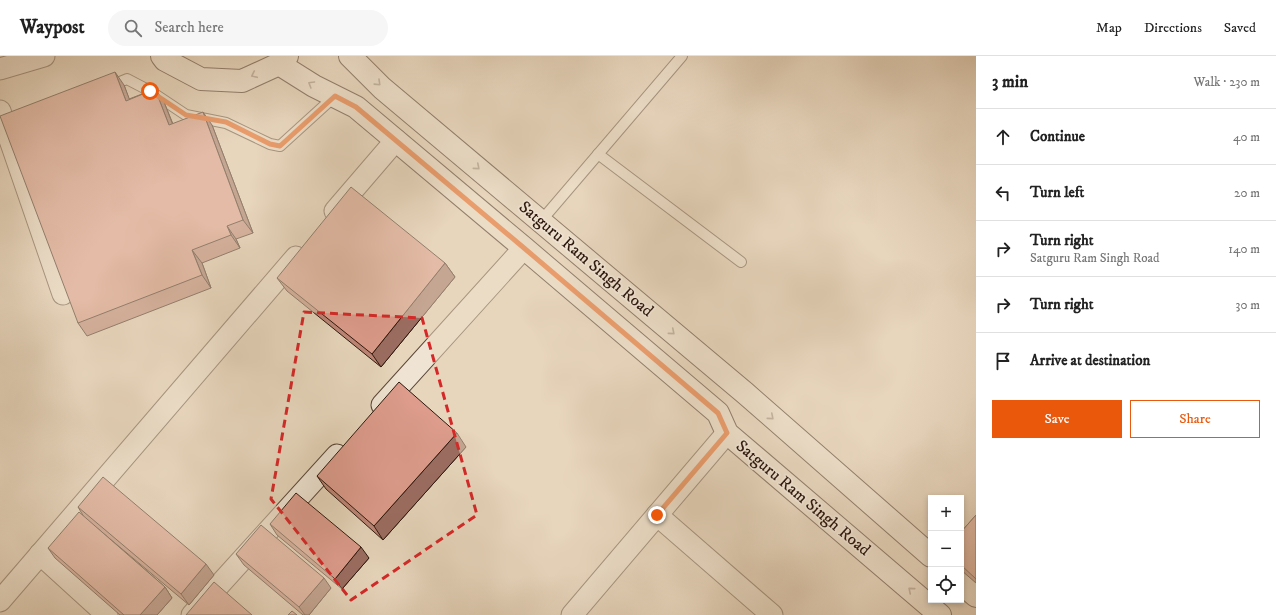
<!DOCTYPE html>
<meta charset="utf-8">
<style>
:root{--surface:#fff;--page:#f6f6f6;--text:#222;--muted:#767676;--line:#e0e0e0;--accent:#ea580c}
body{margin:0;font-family:"IM FELL DW Pica",serif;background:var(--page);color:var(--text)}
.controls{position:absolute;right:12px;bottom:12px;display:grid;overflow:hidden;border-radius:0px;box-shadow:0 2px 6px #0003}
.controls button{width:36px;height:36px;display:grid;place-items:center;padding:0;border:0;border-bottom:1px solid var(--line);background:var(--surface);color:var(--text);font:20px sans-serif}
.stop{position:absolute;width:12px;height:12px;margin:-9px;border:3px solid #ea580c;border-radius:50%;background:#fff}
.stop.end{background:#ea580c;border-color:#fff;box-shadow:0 1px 4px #0008}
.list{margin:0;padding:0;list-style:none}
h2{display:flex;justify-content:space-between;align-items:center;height:52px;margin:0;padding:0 16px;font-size:17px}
h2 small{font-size:13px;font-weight:400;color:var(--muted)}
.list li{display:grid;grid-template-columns:26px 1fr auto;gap:12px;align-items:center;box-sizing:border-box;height:56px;padding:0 16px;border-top:1px solid var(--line)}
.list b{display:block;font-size:15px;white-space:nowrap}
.list p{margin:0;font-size:13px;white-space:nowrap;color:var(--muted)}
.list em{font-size:13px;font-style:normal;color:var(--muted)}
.actions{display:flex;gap:8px;padding:12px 16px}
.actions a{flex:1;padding:9px 0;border:1px solid var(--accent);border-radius:0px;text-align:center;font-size:14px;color:var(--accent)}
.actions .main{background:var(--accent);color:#fff}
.icon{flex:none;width:22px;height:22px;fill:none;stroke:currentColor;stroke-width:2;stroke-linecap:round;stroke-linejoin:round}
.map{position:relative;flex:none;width:976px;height:559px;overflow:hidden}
header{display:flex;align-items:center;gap:24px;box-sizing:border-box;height:56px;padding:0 20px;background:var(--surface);border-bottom:1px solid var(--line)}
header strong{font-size:19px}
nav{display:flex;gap:22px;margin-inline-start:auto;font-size:14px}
.search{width:280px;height:36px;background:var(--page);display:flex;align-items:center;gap:10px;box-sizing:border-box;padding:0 14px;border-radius:22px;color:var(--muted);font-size:15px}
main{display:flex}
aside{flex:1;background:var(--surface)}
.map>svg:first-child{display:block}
</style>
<header>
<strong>Waypost</strong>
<div class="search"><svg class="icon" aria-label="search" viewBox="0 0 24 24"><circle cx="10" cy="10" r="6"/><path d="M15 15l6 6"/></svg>Search here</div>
<nav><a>Map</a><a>Directions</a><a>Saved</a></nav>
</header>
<main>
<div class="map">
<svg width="976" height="559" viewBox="0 0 976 559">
<rect width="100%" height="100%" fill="#e7d6bc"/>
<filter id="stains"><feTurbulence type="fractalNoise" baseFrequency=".005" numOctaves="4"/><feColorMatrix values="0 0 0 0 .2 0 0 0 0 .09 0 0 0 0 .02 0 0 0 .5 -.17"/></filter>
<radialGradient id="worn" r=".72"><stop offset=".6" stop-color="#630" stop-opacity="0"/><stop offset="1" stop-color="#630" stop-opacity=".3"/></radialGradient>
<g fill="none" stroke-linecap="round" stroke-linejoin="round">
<g stroke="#5b4739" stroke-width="12">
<g id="lane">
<path d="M 110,30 L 127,23 L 150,35 L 186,59 L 226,67 L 270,88 L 280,90 L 335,40"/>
<path d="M 598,98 L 741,206"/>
<path d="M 541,165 L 682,0"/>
</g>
</g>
<g stroke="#5b4739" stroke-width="23">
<g id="street">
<path d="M 0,13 L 44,0"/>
<path d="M 0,55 L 63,238"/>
<path d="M 335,155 L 396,84"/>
<path d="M 382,349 L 524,192"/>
<path d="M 657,459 L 772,559"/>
<path d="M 40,498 L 107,559"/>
<path d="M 0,545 L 296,201"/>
<path d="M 192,559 L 337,399"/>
<path d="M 572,559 L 727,377"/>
</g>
</g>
<g stroke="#2c170d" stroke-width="24">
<g id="secondary">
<path d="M 162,0 L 165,4 L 201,23 L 242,25 L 279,8 L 287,0"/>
<path d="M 350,0 L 382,32 L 745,337 L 931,500"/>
<path d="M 279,8 L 314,30 L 356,51 L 524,192 L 718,357 L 727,377 L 940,559"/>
<path d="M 961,527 L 976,540"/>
</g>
</g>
<use href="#lane" stroke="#efe4d3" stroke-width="10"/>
<use href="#street" stroke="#efe4d3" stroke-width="21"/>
<use href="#secondary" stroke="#efe4d3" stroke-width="22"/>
</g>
<g fill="#be8678" stroke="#2c170d">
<path d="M 124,29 L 129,43 L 155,33 L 164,46 L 173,68 L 212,69 L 253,177 L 236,183 L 240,192 L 202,207 L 211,232 L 87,280 L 78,267 Z"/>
<path d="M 445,207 L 455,221 L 381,311 L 287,235 L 277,222 Z"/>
<path d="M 466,391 L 383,484 L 326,433 L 317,420 Z"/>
<path d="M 78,451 L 214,519 L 189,549 L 97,472 L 165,531 L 172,542 L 157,559 L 120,559 L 55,502 L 48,492 L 84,461 Z"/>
<path d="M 976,459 L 976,527 L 961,514 L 961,476 Z"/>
<path d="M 270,468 L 369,502 L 342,533 L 277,479 Z"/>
<path d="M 236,498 L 331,532 L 309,559 L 303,559 L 244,509 Z"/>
</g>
<g fill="#9b6d62" stroke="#2c170d">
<path d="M 115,16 L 124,29 L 135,58 L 126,45 Z"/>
<path d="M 155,33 L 164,46 L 178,82 L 169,69 Z"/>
<path d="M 203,56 L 212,69 L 253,177 L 243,164 Z"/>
<path d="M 227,170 L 236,183 L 240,192 L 231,179 Z"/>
<path d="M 192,194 L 202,207 L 211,232 L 202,219 Z"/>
<path d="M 445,207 L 455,221 L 381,311 L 372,298 Z"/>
<path d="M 457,377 L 466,391 L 383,484 L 374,470 Z"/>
<path d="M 361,491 L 369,502 L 342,533 L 335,523 Z"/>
<path d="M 206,508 L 214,519 L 189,549 L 181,538 Z"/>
<path d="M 324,522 L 331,532 L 309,559 L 305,559 L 299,551 Z"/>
<path d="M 165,531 L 172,542 L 157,559 L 140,559 Z"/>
</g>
<g fill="#dd9c8c" stroke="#2c170d">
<path d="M 115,16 L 126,45 L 155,33 L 169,69 L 203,56 L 243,164 L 227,170 L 231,179 L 192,194 L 202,219 L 78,267 L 0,60 Z"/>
<path d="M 351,131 L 445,207 L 372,298 L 277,222 Z"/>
<path d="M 399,326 L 457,377 L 374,470 L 317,420 Z"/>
<path d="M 103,421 L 206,508 L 181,538 L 78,451 Z"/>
<path d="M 296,437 L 361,491 L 335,523 L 270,468 Z"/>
<path d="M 79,456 L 165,531 L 140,559 L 124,559 L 48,492 Z"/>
<path d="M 976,459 L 976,523 L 961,509 L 961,476 Z"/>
<path d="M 261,469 L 324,522 L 299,551 L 236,498 Z"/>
<path d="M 214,526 L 252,559 L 186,559 Z"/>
<path d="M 292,555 L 297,559 L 288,559 Z"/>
</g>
<defs><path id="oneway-chevron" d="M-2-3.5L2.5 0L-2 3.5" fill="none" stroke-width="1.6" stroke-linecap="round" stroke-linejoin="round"/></defs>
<g stroke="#97887a">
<use href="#oneway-chevron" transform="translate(254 19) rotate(155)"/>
<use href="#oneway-chevron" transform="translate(378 27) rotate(44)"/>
<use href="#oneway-chevron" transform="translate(311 28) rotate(-149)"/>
<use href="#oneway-chevron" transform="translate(477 111) rotate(40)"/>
<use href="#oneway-chevron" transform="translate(672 276) rotate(40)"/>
<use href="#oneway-chevron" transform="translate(771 361) rotate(41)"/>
<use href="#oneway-chevron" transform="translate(911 534) rotate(-140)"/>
</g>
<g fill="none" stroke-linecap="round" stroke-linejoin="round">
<path stroke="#ea580c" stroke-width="5" d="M 150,35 L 186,59 L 226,66 L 270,88 L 280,90 L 335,40 L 356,51 L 524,192 L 718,357 L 727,377 L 657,459"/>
</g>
<path d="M0 0H976V559H0ZM 304,256 L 422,262 L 477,459 L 351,544 L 271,443 Z" fill="#e7d6bc" fill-opacity=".55" fill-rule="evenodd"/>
<path fill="none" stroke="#d62828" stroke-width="3" stroke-dasharray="8 5" stroke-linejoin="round" d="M 304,256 L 422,262 L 477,459 L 351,544 L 271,443 Z"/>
<g text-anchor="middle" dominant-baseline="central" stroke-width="3.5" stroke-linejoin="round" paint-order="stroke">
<g font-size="17" fill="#2c170d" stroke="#efe4d3">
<text transform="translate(586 203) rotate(40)">Satguru Ram Singh Road</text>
<text transform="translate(803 442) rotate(40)">Satguru Ram Singh Road</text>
</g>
</g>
<rect width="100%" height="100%" filter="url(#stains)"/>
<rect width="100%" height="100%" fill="url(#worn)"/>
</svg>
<div class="controls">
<button>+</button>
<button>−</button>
<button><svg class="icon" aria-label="locate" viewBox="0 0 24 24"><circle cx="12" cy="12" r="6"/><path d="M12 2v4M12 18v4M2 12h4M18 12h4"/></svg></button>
</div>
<div class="stop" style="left:150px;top:35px"></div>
<div class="stop end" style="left:657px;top:459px"></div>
</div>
<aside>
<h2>3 min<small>Walk · 230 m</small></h2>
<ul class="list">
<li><svg class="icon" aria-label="ahead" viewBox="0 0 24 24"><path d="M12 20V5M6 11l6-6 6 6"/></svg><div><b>Continue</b></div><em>40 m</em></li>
<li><svg class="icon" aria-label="left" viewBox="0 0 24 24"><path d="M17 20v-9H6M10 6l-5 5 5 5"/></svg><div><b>Turn left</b></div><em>20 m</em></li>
<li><svg class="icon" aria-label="right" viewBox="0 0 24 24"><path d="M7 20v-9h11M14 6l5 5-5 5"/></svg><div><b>Turn right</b><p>Satguru Ram Singh Road</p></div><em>140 m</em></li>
<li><svg class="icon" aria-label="right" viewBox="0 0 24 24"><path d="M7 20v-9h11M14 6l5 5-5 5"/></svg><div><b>Turn right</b></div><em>30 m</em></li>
<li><svg class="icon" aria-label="arrive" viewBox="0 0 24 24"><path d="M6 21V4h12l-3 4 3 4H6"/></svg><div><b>Arrive at destination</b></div></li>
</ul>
<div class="actions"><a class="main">Save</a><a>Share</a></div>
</aside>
</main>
